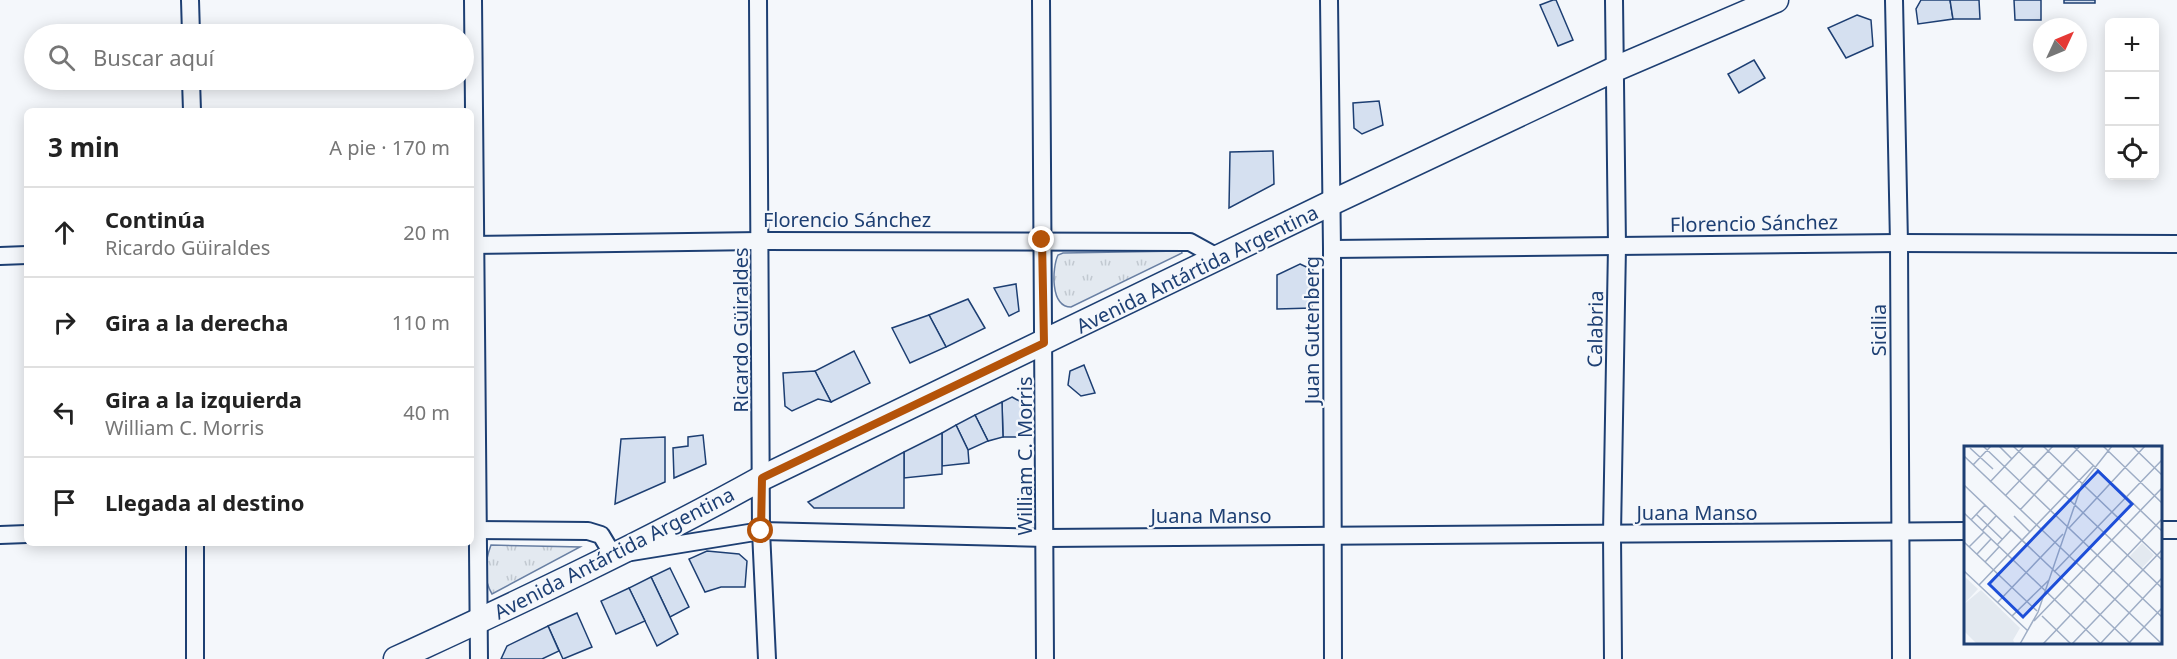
<!DOCTYPE html>
<html lang="es">
<meta charset="utf-8">
<style>
:root{--surface:#fff;--page:#f2f2f2;--text:#222;--muted:#767676;--line:#e0e0e0}
body{margin:0;font-family:"Noto Sans",sans-serif;background:var(--page);color:var(--text)}
.controls{position:absolute;right:18px;top:18px;display:grid;overflow:hidden;border-radius:9px;box-shadow:0 3px 15px #0003}
.controls button{width:54px;height:54px;display:grid;place-items:center;padding:0;border:0;border-bottom:2px solid var(--line);background:var(--surface);color:var(--text);font:30px sans-serif}
.compass{position:absolute;left:2033px;top:18px;width:54px;height:54px;border-radius:50%;background:var(--surface);box-shadow:0 3px 15px #0003;rotate:46deg}
.stop{position:absolute;width:18px;height:18px;margin:-14px;border:4px solid #b45309;border-radius:50%;background:#fff}
.stop.end{background:#b45309;border-color:#fff;box-shadow:0 2px 6px #0008}
.list{margin:0;padding:0;list-style:none}
h2{display:flex;justify-content:space-between;align-items:center;height:78px;margin:0;padding:0 24px;font-size:26px}
h2 small{font-size:20px;font-weight:400;color:var(--muted)}
.list li{display:grid;grid-template-columns:39px 1fr auto;gap:18px;align-items:center;box-sizing:border-box;height:90px;padding:0 24px;border-top:2px solid var(--line)}
.list b{display:block;font-size:22px;white-space:nowrap}
.list p{margin:0;font-size:20px;white-space:nowrap;color:var(--muted)}
.list em{font-size:20px;font-style:normal;color:var(--muted)}
.icon{flex:none;width:33px;height:33px;fill:none;stroke:currentColor;stroke-width:2;stroke-linecap:round;stroke-linejoin:round}
.map{position:relative;flex:none;width:2177px;height:659px;overflow:hidden}
.search{position:absolute;background:var(--surface);box-shadow:0 3px 15px #0003;left:24px;top:24px;width:450px;height:66px;display:flex;align-items:center;gap:15px;box-sizing:border-box;padding:0 21px;border-radius:33px;color:var(--muted);font-size:22px}
.panel{position:absolute;background:var(--surface);box-shadow:0 3px 15px #0003;left:24px;top:108px;width:450px;height:438px;border-radius:9px}
.map>svg:first-child{display:block}
</style>
<div class="map">
<svg width="2177" height="659" viewBox="0 0 2177 659">
<defs>
<pattern id="grass-tufts" width="24" height="20" patternUnits="userSpaceOnUse" patternTransform="scale(1.5)"><rect width="24" height="20" fill="#e3e9f0"/><path d="M3 7l-1-3M5 7V3M7 7l1-3M15 17l-1-3M17 17v-4M19 17l1-3" fill="none" stroke="#c2c9d1"/></pattern>
</defs>
<rect width="100%" height="100%" fill="#f4f7fb"/>
<g fill="url(#grass-tufts)" stroke="#687fa3" stroke-width="1.5">
<path d="M 1181,251 L 1182,253 L 1071,307 C 1050,307 1052,268 1058,255 L 1063,253 Z"/>
<path d="M 491,545 L 580,547 L 492,594 C 483,579 485,561 491,545 Z"/>
</g>
<g fill="#d5e0f0" stroke="#1d3f73" stroke-width="1.5">
<path d="M 1553,0 L 1556,0 L 1573,40 L 1558,46 L 1540,5 Z"/>
<path d="M 1921,0 L 1950,0 L 1953,19 L 1918,24 L 1916,9 Z"/>
<path d="M 1950,0 L 1979,0 L 1980,19 L 1953,19 Z"/>
<path d="M 2014,0 L 2041,0 L 2041,20 L 2015,20 Z"/>
<rect x="2064" y="0" width="31" height="3"/>
<path d="M 1857,15 L 1871,20 L 1873,46 L 1846,58 L 1828,28 Z"/>
<path d="M 1754,60 L 1765,78 L 1739,93 L 1728,74 Z"/>
<path d="M 1379,101 L 1383,125 L 1362,134 L 1354,128 L 1353,103 Z"/>
<path d="M 1273,151 L 1274,184 L 1229,208 L 1230,152 Z"/>
<path d="M 1300,264 L 1313,270 L 1312,308 L 1277,309 L 1277,275 Z"/>
<path d="M 1016,284 L 1019,311 L 1009,316 L 994,288 Z"/>
<path d="M 968,299 L 985,328 L 946,347 L 929,315 Z"/>
<path d="M 929,315 L 946,347 L 910,363 L 892,328 Z"/>
<path d="M 854,351 L 870,383 L 831,402 L 815,371 Z"/>
<path d="M 1084,365 L 1095,393 L 1081,396 L 1068,385 L 1070,371 Z"/>
<path d="M 815,371 L 831,402 L 818,399 L 792,411 L 785,406 L 783,373 Z"/>
<path d="M 1012,397 L 1023,403 L 1024,437 L 1003,437 L 1002,402 Z"/>
<path d="M 1002,402 L 1003,437 L 988,441 L 975,415 Z"/>
<path d="M 975,415 L 988,441 L 968,450 L 956,425 Z"/>
<path d="M 956,425 L 968,450 L 969,463 L 942,466 L 942,433 Z"/>
<path d="M 942,433 L 942,474 L 904,478 L 904,452 Z"/>
<path d="M 703,435 L 706,464 L 674,478 L 673,448 L 688,446 L 688,437 Z"/>
<path d="M 665,437 L 665,482 L 615,504 L 621,439 Z"/>
<path d="M 904,452 L 904,508 L 814,508 L 808,502 Z"/>
<path d="M 707,551 L 739,554 L 747,561 L 745,587 L 721,587 L 705,592 L 689,559 Z"/>
<path d="M 670,568 L 689,607 L 670,617 L 651,577 Z"/>
<path d="M 651,577 L 678,634 L 657,646 L 629,588 Z"/>
<path d="M 629,588 L 645,621 L 616,634 L 601,601 Z"/>
<path d="M 577,613 L 592,647 L 563,659 L 548,626 Z"/>
<path d="M 548,626 L 559,651 L 542,659 L 501,659 L 507,646 Z"/>
</g>
<g fill="none" stroke-linecap="round" stroke-linejoin="round">
<g stroke="#1d3f73" stroke-width="20">
<g id="street">
<path d="M 190,0 L 191,34"/>
<path d="M 473,0 L 479,659"/>
<path d="M 758,0 L 761,531 L 767,659"/>
<path d="M 1041,0 L 1045,659"/>
<path d="M 1329,0 L 1332,249 L 1333,659"/>
<path d="M 1894,0 L 1899,243 L 1901,659"/>
<path d="M 191,80 L 192,111"/>
<path d="M 471,245 L 760,241 L 1190,242 L 1219,258"/>
<path d="M 1332,249 L 1899,243 L 2177,244"/>
<path d="M 0,256 L 27,255"/>
<path d="M 471,530 L 588,531 L 601,535 L 613,555 L 761,531 L 1046,538 L 1966,531"/>
<path d="M 2160,530 L 2177,530"/>
<path d="M 0,535 L 27,534"/>
<path d="M 195,543 L 195,659"/>
<path d="M 1613,659 L 1612,534 L 1617,246 L 1614,0"/>
</g>
</g>
<g stroke="#1d3f73" stroke-width="27">
<path id="secondary" d="M 396,659 C 520,602 643,544 762,478 L 1331,203 L 1615,69 L 1776,0"/>
</g>
<use href="#street" stroke="#f4f7fb" stroke-width="16"/>
<use href="#secondary" stroke="#f4f7fb" stroke-width="24"/>
</g>
<g fill="none" stroke-linecap="round" stroke-linejoin="round">
<path stroke="#b45309" stroke-width="8" d="M 761,531 L 762,478 L 1044,343 L 1042,240"/>
</g>
<g text-anchor="middle" dominant-baseline="central" stroke-width="4.5" stroke-linejoin="round" paint-order="stroke">
<g font-size="20" fill="#1d3f73" stroke="#f4f7fb">
<text x="847" y="219">Florencio Sánchez</text>
<text transform="translate(1754 223) rotate(-1)">Florencio Sánchez</text>
<text transform="translate(1197 269) rotate(-26)">Avenida Antártida Argentina</text>
<text transform="translate(1595 329) rotate(-89)">Calabria</text>
<text transform="translate(740 330) rotate(-90)">Ricardo Güiraldes</text>
<text transform="translate(1311 330) rotate(-90)">Juan Gutenberg</text>
<text transform="translate(1878 330) rotate(-90)">Sicilia</text>
<text transform="translate(1024 456) rotate(-90)">William C. Morris</text>
<text x="1697" y="512">Juana Manso</text>
<text x="1211" y="515">Juana Manso</text>
<text transform="translate(614 553) rotate(-27)">Avenida Antártida Argentina</text>
</g>
</g>
<g transform="translate(1964 446)">
<rect width="198" height="198" fill="#f4f7fb"/>
<path d="M 178,97 L 190,109 L 178,122 L 166,110 ZM 17,144 L 56,182 L 49,194 L 51,198 L 13,198 L 0,185 L 0,158 Z" fill="#e3e9f0"/>
<path d="M 0,130 L 14,143 L 0,158 Z" fill="#e3e9f0"/>
<path fill="none" stroke="#9eadc5" stroke-width="1.5" d="M 19,0 L 198,171M 35,0 L 48,13M 49,0 L 198,142M 79,0 L 198,114M 109,0 L 198,85M 139,0 L 198,57M 168,0 L 198,29M 6,2 L 29,23M 0,10 L 198,198M 9,19 L 27,0M 26,36 L 60,0M 0,39 L 167,198M 41,50 L 89,0M 56,64 L 116,0M 0,67 L 137,198M 12,68 L 38,93M 53,73 L 50,70 L 66,86M 7,74 L 21,59M 105,82 L 181,0M 18,85 L 32,70M 0,96 L 73,165M 33,99 L 47,84M 5,101 L 20,86M 13,108 L 27,93M 21,116 L 35,101M 0,125 L 64,185M 90,126 L 198,14M 15,139 L 129,20M 34,156 L 99,88M 48,170 L 85,134M 78,170 L 107,198M 70,175 L 198,42M 166,196 L 198,162M 56,198 L 74,166 L 118,38 L 148,0M 79,198 L 198,73M 108,198 L 198,104M 136,198 L 198,132"/>
<path fill="#1d4ed8" fill-opacity="0.15" stroke="#1d4ed8" stroke-width="3" d="M 134,25 L 168,58 L 59,171 L 25,138 Z"/>
<rect width="198" height="198" fill="none" stroke="#1d3f73" stroke-width="3"/>
</g>
</svg>
<div class="controls">
<button>+</button>
<button>−</button>
<button><svg class="icon" aria-label="locate" viewBox="0 0 24 24"><circle cx="12" cy="12" r="6"/><path d="M12 2v4M12 18v4M2 12h4M18 12h4"/></svg></button>
</div>
<svg class="compass" viewBox="-18 -18 36 36"><path d="M0-13l5 13h-10z" fill="#e53935"/><path d="M0 13l5-13h-10z" fill="#767676"/></svg>
<div class="stop" style="left:761px;top:531px"></div>
<div class="stop end" style="left:1042px;top:240px"></div>
<div class="search"><svg class="icon" aria-label="search" viewBox="0 0 24 24"><circle cx="10" cy="10" r="6"/><path d="M15 15l6 6"/></svg>Buscar aquí</div>
<section class="panel">
<h2>3 min<small>A pie · 170 m</small></h2>
<ul class="list">
<li><svg class="icon" aria-label="ahead" viewBox="0 0 24 24"><path d="M12 20V5M6 11l6-6 6 6"/></svg><div><b>Continúa</b><p>Ricardo Güiraldes</p></div><em>20 m</em></li>
<li><svg class="icon" aria-label="right" viewBox="0 0 24 24"><path d="M7 20v-9h11M14 6l5 5-5 5"/></svg><div><b>Gira a la derecha</b></div><em>110 m</em></li>
<li><svg class="icon" aria-label="left" viewBox="0 0 24 24"><path d="M17 20v-9H6M10 6l-5 5 5 5"/></svg><div><b>Gira a la izquierda</b><p>William C. Morris</p></div><em>40 m</em></li>
<li><svg class="icon" aria-label="arrive" viewBox="0 0 24 24"><path d="M6 21V4h12l-3 4 3 4H6"/></svg><div><b>Llegada al destino</b></div></li>
</ul>
</section>
</div>
